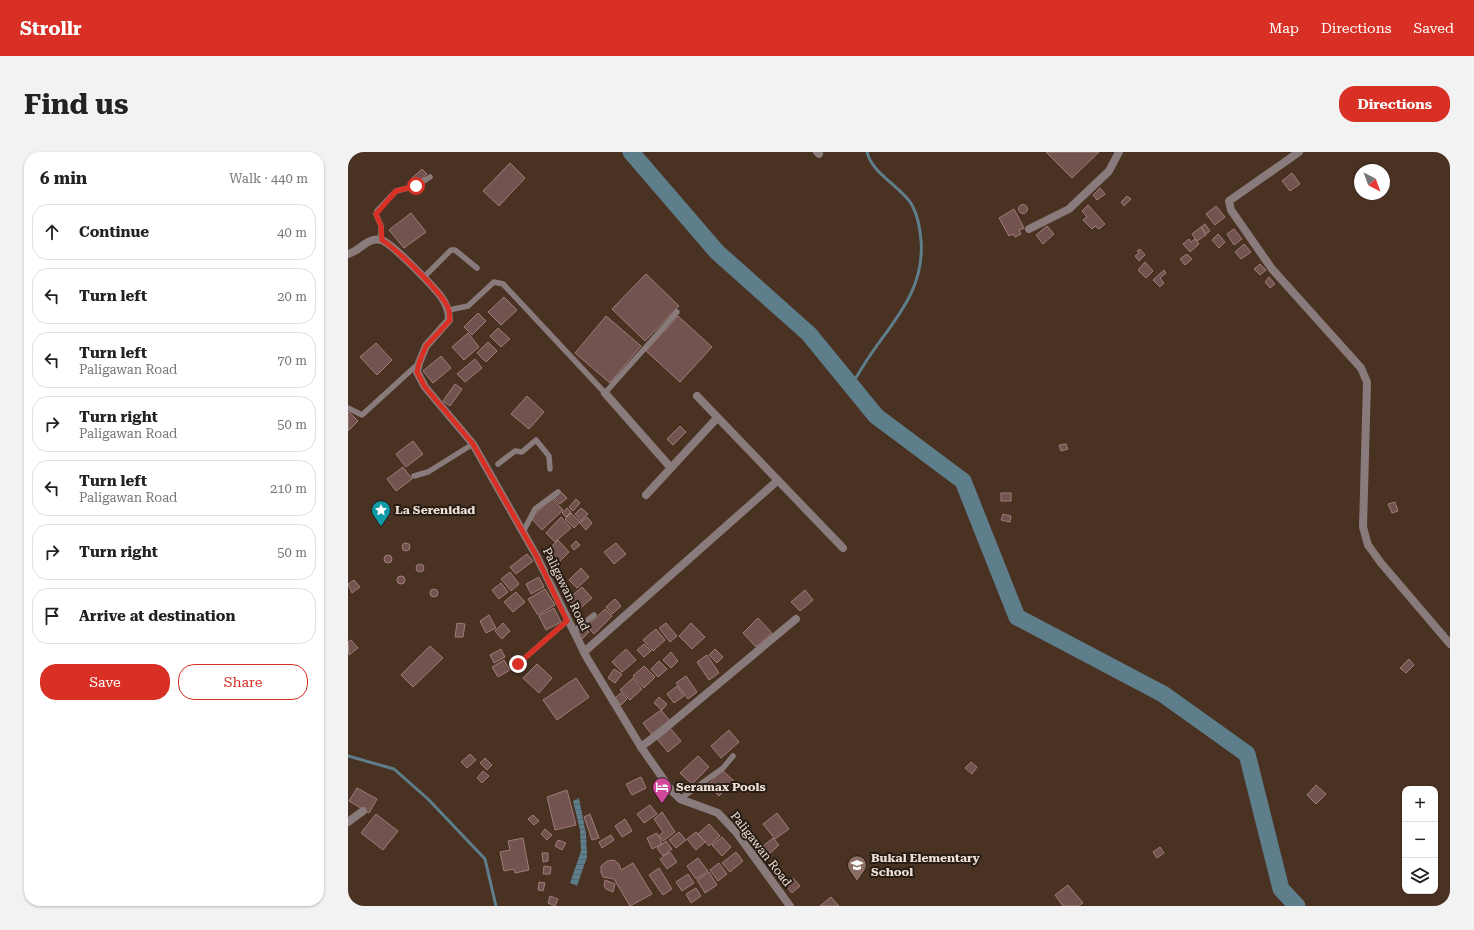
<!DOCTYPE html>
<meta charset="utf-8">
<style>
:root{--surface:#fff;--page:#f2f2f2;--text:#222;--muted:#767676;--line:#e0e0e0;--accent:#d93025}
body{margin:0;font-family:"Roboto Serif",serif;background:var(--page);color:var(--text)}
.controls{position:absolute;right:12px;bottom:12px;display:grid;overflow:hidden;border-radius:8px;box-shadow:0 1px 3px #0004}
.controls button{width:36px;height:36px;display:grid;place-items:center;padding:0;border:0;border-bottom:1px solid var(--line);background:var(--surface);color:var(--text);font:20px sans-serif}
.compass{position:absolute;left:1006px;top:12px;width:36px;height:36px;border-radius:50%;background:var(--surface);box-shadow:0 1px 3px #0004;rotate:139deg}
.stop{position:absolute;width:12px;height:12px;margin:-9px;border:3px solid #d93025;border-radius:50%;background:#fff}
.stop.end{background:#d93025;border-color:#fff;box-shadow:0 1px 4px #0008}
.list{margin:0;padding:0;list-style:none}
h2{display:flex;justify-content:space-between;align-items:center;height:52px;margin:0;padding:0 16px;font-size:17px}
h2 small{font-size:13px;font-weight:400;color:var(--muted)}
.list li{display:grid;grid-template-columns:26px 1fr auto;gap:12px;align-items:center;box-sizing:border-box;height:56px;margin:0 8px 8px;padding:0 8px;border:1px solid var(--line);border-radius:16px}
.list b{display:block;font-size:15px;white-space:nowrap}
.list p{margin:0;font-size:13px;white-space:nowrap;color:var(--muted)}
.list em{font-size:13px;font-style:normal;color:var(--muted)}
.actions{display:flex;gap:8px;padding:12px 16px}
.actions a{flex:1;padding:9px 0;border:1px solid var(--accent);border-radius:16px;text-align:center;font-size:14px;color:var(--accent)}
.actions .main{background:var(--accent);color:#fff}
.icon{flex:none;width:22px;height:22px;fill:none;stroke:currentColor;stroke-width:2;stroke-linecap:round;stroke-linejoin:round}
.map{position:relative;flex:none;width:1102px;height:754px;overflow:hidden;border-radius:16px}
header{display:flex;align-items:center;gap:24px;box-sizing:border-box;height:56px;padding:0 20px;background:var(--accent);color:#fff}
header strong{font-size:19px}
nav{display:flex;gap:22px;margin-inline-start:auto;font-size:14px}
.intro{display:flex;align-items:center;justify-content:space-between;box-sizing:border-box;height:96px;padding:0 24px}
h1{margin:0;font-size:28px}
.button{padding:10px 18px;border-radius:16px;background:var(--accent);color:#fff;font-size:14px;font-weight:700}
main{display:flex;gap:24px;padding:0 24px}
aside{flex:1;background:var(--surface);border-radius:16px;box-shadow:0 1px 3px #0004}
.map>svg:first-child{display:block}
</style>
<header>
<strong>Strollr</strong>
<nav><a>Map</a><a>Directions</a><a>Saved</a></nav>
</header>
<div class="intro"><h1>Find us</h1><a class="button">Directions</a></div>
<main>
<aside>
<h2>6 min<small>Walk · 440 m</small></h2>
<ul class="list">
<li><svg class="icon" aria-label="ahead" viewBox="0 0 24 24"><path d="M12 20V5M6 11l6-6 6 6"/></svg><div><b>Continue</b></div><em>40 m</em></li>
<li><svg class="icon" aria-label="left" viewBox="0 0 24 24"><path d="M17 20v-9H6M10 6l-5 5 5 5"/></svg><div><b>Turn left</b></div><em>20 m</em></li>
<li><svg class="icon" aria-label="left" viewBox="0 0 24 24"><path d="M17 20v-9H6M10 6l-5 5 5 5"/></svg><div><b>Turn left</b><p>Paligawan Road</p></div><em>70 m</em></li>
<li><svg class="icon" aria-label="right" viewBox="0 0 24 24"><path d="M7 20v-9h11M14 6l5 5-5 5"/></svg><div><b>Turn right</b><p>Paligawan Road</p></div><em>50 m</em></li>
<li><svg class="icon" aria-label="left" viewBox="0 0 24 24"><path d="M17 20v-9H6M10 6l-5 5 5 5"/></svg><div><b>Turn left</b><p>Paligawan Road</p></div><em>210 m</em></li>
<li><svg class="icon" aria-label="right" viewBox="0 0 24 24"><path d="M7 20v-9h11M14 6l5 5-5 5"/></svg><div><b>Turn right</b></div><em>50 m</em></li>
<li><svg class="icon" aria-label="arrive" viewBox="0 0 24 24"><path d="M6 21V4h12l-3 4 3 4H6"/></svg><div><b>Arrive at destination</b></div></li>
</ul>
<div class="actions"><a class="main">Save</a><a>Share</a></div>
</aside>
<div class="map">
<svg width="1102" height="754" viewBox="0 0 1102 754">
<defs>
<pattern id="water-rules" width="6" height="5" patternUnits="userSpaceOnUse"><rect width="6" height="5" fill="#5f7e8c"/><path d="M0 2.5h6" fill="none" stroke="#56666e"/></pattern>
</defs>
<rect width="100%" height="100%" fill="#493222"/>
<path fill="url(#water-rules)" d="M 231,646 L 238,682 L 239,705 L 229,734 L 222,731 L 233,699 L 232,678 L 225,649 Z"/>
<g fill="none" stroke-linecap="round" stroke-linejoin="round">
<g stroke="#5f7e8c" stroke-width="3">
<path d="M 503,233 C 510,223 516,212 523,202 C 548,166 577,136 573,88 C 572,76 570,64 564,53 C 553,34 524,22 519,0"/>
<path d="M 0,604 L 46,617 L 80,647 L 137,707 L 148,754"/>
</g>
<path stroke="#5f7e8c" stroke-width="17" d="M 283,0 L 369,100 L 461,182 L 528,264 L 615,329 L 669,465 L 815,542 L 899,602 L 933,737 L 949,754"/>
</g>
<g fill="#725350" stroke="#9f7d79">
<path d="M 698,0 L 751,0 L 724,26 Z"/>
<path d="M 162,11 L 177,26 L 151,54 L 135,39 Z"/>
<path d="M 74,17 L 79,22 L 67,33 L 62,28 Z"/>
<path d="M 944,21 L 952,32 L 942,39 L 934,29 Z"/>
<path d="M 752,36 L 757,42 L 749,48 L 745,43 Z"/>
<path d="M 779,44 L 783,47 L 776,54 L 773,50 Z"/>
<circle cx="675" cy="57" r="4.5"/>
<path d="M 740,53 L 757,72 L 751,77 L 747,74 L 744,77 L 735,68 L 739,65 L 734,59 Z"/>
<path d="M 868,54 L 877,65 L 867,73 L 858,62 Z"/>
<path d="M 666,57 L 676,76 L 671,78 L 673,82 L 667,85 L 665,82 L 661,84 L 651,66 Z"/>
<path d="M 63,61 L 78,80 L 56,96 L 41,78 Z"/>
<path d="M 857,72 L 862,79 L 858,82 L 853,75 Z"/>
<path d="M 699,74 L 706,82 L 695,92 L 688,83 Z"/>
<path d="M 853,75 L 858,83 L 849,89 L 844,82 Z"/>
<path d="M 886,77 L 894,87 L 886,93 L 879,82 Z"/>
<path d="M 870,82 L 877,90 L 871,96 L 864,88 Z"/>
<path d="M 841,87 L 843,90 L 847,87 L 851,92 L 842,100 L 835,92 Z"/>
<path d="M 896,92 L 903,100 L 893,107 L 887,100 Z"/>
<path d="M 792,97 L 797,103 L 791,109 L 787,104 L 791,101 L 789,99 Z"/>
<path d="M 839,102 L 844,107 L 837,113 L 832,107 Z"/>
<path d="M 797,110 L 805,119 L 798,126 L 790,118 Z"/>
<path d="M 912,112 L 918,118 L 912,123 L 906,117 Z"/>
<path d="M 816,118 L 818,121 L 812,126 L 816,131 L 812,135 L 805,128 Z"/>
<path d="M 298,122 L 331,154 L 297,189 L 264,157 Z"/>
<path d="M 921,125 L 927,132 L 922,136 L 917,130 Z"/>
<path d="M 156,145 L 169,158 L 153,173 L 140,160 Z"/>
<path d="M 130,161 L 138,169 L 124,183 L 116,175 Z"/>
<path d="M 258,164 L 293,194 L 262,231 L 227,201 Z"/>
<path d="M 330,164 L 364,195 L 332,230 L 298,199 Z"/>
<path d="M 150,176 L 162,187 L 153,195 L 142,184 Z"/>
<path d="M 120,181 L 131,195 L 116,208 L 104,195 Z"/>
<path d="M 140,190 L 149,199 L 138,210 L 129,201 Z"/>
<path d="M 28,191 L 44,208 L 29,223 L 12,205 Z"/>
<path d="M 93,204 L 103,216 L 85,231 L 75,219 Z"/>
<path d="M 127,207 L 134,216 L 117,230 L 109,222 Z"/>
<path d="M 107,232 L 114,237 L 102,254 L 95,249 Z"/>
<path d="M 179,244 L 196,260 L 181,277 L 163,262 Z"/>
<path d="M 1,260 L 10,269 L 0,279 L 0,261 Z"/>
<path d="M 332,274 L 338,280 L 325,293 L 319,287 Z"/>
<path d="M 65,289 L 75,302 L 58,315 L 48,302 Z"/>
<path d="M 718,292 L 720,297 L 713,299 L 711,293 Z"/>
<path d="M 55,315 L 64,327 L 48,339 L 39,327 Z"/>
<path d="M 213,340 L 219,346 L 212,352 L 206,346 Z"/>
<rect x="653" y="341" width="10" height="8"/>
<path d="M 204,346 L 215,358 L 194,378 L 183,366 Z"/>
<path d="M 228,347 L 232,351 L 225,359 L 221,355 Z"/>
<path d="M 1047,350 L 1050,359 L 1044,361 L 1040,352 Z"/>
<path d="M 219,356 L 223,360 L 218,365 L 214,361 Z"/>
<path d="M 233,356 L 240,362 L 233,369 L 227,362 Z"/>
<path d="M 223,361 L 232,370 L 226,376 L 217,367 Z"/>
<path d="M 655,362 L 663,364 L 662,370 L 653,368 Z"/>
<path d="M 213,365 L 223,376 L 207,390 L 198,381 Z"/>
<path d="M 239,365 L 244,371 L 238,378 L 232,371 Z"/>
<path d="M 210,388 L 221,400 L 208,413 L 197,401 Z"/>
<path d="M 228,389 L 232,393 L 226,398 L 223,394 Z"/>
<path d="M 268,391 L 278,402 L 266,412 L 256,400 Z"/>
<circle cx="58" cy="395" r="4"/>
<path d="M 179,402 L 185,409 L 168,422 L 162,415 Z"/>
<circle cx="40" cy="407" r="4"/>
<circle cx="72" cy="416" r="4"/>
<path d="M 233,416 L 241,425 L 229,436 L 221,428 Z"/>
<path d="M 162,420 L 171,432 L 163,439 L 153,427 Z"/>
<circle cx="53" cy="428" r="4"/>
<path d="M 191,425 L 196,435 L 183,442 L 178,432 Z"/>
<path d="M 6,428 L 12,435 L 4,441 L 0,432 Z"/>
<path d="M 153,431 L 160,440 L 151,447 L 144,438 Z"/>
<path d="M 234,435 L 244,446 L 228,460 L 218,449 Z"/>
<path d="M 197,437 L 207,453 L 190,463 L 180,447 Z"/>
<circle cx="86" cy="441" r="4"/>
<path d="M 457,438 L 465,448 L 452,459 L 443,450 Z"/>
<path d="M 168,440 L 177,450 L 165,460 L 156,450 Z"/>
<path d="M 267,447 L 273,454 L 264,462 L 258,455 Z"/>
<path d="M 206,456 L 213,470 L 198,478 L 191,464 Z"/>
<path d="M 257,457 L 264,464 L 246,482 L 239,474 Z"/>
<path d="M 141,463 L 148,476 L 138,481 L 132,469 Z"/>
<path d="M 410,466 L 424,481 L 408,495 L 395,481 Z"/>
<path d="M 109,471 L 117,472 L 115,485 L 107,485 Z"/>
<path d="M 155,471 L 162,479 L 154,487 L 147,479 Z"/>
<path d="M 318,471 L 329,484 L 322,490 L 311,476 Z"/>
<path d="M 343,471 L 357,485 L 344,497 L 331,484 Z"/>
<path d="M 234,473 L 241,480 L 233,488 L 226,481 Z"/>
<path d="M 308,477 L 317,488 L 305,499 L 295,488 Z"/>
<path d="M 3,488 L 10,496 L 1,503 L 0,490 Z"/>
<path d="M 296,492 L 303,499 L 296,505 L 289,498 Z"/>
<path d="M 82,494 L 95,506 L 65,535 L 53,523 Z"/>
<path d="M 153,497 L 157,505 L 146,511 L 142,503 Z"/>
<path d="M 278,497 L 288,508 L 274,520 L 264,510 Z"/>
<path d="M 367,497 L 375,505 L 369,511 L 361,503 Z"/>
<path d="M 323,500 L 330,509 L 323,516 L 315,508 Z"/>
<path d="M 359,503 L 371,521 L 361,528 L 349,510 Z"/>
<path d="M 1061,507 L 1066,513 L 1058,521 L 1052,516 Z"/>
<path d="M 156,508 L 162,518 L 150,525 L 144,515 Z"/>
<path d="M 311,509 L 319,517 L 310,525 L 303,517 Z"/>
<path d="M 189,512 L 204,526 L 191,541 L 175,526 Z"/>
<path d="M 296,514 L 307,525 L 296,536 L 285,524 Z"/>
<path d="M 266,517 L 274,522 L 267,531 L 260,526 Z"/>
<path d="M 338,524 L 349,540 L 340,547 L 328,531 Z"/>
<path d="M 228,526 L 241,545 L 209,568 L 195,548 Z"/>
<path d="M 285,526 L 294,537 L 282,548 L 272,538 Z"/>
<path d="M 329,534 L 336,544 L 326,551 L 319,542 Z"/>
<path d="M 273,541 L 279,547 L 273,553 L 267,546 Z"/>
<path d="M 311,545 L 319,552 L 314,558 L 306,551 Z"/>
<path d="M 313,558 L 322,569 L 304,583 L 295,571 Z"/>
<path d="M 322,576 L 333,589 L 320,600 L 309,587 Z"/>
<path d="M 381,578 L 391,590 L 373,606 L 363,594 Z"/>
<path d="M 122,602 L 128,608 L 119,616 L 113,610 Z"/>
<path d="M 350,604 L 361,615 L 344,632 L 332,621 Z"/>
<path d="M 137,606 L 144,613 L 139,618 L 132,611 Z"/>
<path d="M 623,610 L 629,615 L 624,622 L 617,616 Z"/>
<path d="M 374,618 L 386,629 L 371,644 L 360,633 Z"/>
<path d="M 135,619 L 141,624 L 134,631 L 129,626 Z"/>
<path d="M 293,625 L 298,636 L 284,643 L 278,632 Z"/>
<path d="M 968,633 L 978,642 L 968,652 L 959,643 Z"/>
<path d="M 9,636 L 29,647 L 21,661 L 1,649 Z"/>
<path d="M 219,638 L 228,673 L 207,678 L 199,645 Z"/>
<path d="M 302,653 L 309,662 L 296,671 L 289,662 Z"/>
<path d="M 314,660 L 327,680 L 315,689 L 311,684 L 315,680 L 306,667 Z"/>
<path d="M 429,661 L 441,677 L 427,687 L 415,672 Z"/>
<path d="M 28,662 L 50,679 L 35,698 L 13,681 Z"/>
<path d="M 242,662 L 251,686 L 244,688 L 236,665 Z"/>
<path d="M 185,663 L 191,669 L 186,673 L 180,667 Z"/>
<path d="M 277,667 L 284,679 L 274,685 L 267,674 Z"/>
<path d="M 361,672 L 372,684 L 361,694 L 350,682 Z"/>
<path d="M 197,677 L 204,683 L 199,688 L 193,682 Z"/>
<path d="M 331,680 L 338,688 L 328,696 L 321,688 Z"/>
<path d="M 348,680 L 357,690 L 348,698 L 339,687 Z"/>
<path d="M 309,681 L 314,692 L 304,697 L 299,686 Z"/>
<path d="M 263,683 L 266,688 L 254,696 L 251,690 Z"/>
<path d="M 374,685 L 383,695 L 374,704 L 364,693 Z"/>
<path d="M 175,686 L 181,718 L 167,721 L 166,717 L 156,719 L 152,700 L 162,698 L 160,689 Z"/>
<path d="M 425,686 L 431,693 L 420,703 L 414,695 Z"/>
<path d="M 210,688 L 218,691 L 214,698 L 207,694 Z"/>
<path d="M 318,689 L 324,697 L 315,704 L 309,696 Z"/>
<path d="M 410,692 L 415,699 L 410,702 L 405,695 Z"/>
<path d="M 812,695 L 816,701 L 809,706 L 805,700 Z"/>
<path d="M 322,700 L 329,710 L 319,717 L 312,707 Z"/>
<path d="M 388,700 L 395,709 L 382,720 L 374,711 Z"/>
<path d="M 194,701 L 200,701 L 200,709 L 195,710 Z"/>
<path d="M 350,706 L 360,719 L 348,727 L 339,714 Z"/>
<path d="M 266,708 L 271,712 L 273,718 L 285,711 L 304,742 L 282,754 L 266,727 L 255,725 L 253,720 L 253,714 L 259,709 Z"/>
<path d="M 371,711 L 379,722 L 370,729 L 362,718 Z"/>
<path d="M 196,714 L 203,715 L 202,722 L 195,722 Z"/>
<path d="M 311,716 L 324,737 L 315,743 L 301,723 Z"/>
<path d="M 361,720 L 369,733 L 357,741 L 349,728 Z"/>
<path d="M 340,722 L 346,731 L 334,739 L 328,730 Z"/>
<path d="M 445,726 L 452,734 L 444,741 L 437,733 Z"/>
<path d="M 257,728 L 267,732 L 265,740 L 258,737 L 256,734 Z"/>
<path d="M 191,730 L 197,731 L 195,739 L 190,738 Z"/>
<path d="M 720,733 L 735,751 L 730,754 L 715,754 L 707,743 Z"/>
<path d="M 348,736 L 353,744 L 343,751 L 338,742 Z"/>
<path d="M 202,744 L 210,747 L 207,754 L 200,751 Z"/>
<path d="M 483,745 L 491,754 L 472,754 Z"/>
</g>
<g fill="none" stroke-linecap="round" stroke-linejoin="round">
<g stroke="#897a7c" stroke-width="5.5">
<path d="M 33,88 L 33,74 L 28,62 L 29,59 L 48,39 L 68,34 L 82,25"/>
<path d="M 75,126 L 103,98 L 107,98 L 129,116"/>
<path d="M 101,158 L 120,154 L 146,130 L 155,132 L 257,241 L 329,160"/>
<path d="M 0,256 L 14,263 L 71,211"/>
<path d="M 150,312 L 167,299 L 174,300 L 188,288 L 201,304 L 202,317"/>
<path d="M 66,324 L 80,320 L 125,292"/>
<path d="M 175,380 L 187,357 L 210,340"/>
<path d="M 225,480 L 246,463"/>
<path d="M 170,512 L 219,469"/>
<path d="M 332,647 L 375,616 L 385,604"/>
</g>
<g stroke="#897a7c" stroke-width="8">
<path d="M 469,0 L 471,2"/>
<path d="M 951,0 L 881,49 L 883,58 L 924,117 L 1013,216 L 1019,230 L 1015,375 L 1020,393 L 1033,411 L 1102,492"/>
<path d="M 0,4 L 4,0"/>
<path d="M 681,77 L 721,57 L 761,19 L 771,0"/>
<path d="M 257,241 L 323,316"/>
<path d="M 349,244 L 495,396"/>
<path d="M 298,343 L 369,266"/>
<path d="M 236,500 L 429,329"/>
<path d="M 293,595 L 315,578 L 448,467"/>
<path d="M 0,670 L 15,659"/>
</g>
<path stroke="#897a7c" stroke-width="8" d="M 0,102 C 12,99 19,85 33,88 C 43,90 87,136 94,146 C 99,153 101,159 101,168 L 78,194 L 71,211 L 69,220 L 77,235 L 125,292 L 188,403 L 239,506 L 293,595 L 323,638 L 332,647 L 370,661 L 388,680 L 442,754"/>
</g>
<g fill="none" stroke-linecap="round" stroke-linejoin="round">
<path stroke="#d93025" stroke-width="5" d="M 68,34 L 48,39 L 28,62 L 33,74 L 34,88 C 48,97 98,143 101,159 C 102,162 101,166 102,168 L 78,194 L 71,211 L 69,220 L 77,235 L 125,292 L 188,403 L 219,469 L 170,512"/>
</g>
<defs>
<g id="sight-pin" transform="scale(1)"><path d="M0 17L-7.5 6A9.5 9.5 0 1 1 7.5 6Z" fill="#0f9aa8" stroke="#271d15"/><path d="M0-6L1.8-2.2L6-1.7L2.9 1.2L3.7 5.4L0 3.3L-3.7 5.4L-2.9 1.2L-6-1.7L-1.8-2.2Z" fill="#fff"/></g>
<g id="hotel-pin" transform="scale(1)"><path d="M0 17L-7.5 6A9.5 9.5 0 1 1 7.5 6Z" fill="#d1479c" stroke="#271d15"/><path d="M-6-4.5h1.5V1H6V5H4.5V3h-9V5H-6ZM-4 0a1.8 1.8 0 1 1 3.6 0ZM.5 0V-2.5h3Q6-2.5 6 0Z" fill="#fff"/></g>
<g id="school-pin" transform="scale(1)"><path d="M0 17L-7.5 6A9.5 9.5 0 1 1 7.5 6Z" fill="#8d6e63" stroke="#271d15"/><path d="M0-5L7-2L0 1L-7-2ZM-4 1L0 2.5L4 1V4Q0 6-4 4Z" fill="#fff"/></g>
</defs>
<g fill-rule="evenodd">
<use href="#sight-pin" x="33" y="358"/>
<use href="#hotel-pin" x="314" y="635"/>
<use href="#school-pin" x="509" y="713"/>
</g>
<g text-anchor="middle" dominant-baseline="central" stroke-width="4" stroke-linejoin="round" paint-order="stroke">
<g font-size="12" font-weight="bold" fill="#efe0d6" stroke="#271d15" text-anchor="start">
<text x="47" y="358">La Serenidad</text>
<text x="328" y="635">Seramax Pools</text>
<text x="523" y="706">Bukal Elementary<tspan x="523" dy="14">School</tspan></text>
</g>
<g font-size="12" fill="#efe0d6" stroke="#271d15">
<text transform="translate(218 437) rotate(64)">Paligawan Road</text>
<text transform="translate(413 697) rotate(52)">Paligawan Road</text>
</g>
</g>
</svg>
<div class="controls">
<button>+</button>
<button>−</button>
<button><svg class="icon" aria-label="layers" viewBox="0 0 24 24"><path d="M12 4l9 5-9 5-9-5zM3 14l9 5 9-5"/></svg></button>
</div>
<svg class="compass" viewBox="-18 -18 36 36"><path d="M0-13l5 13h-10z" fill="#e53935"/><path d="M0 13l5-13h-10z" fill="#767676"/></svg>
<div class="stop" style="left:68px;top:34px"></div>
<div class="stop end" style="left:170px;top:512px"></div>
</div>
</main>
